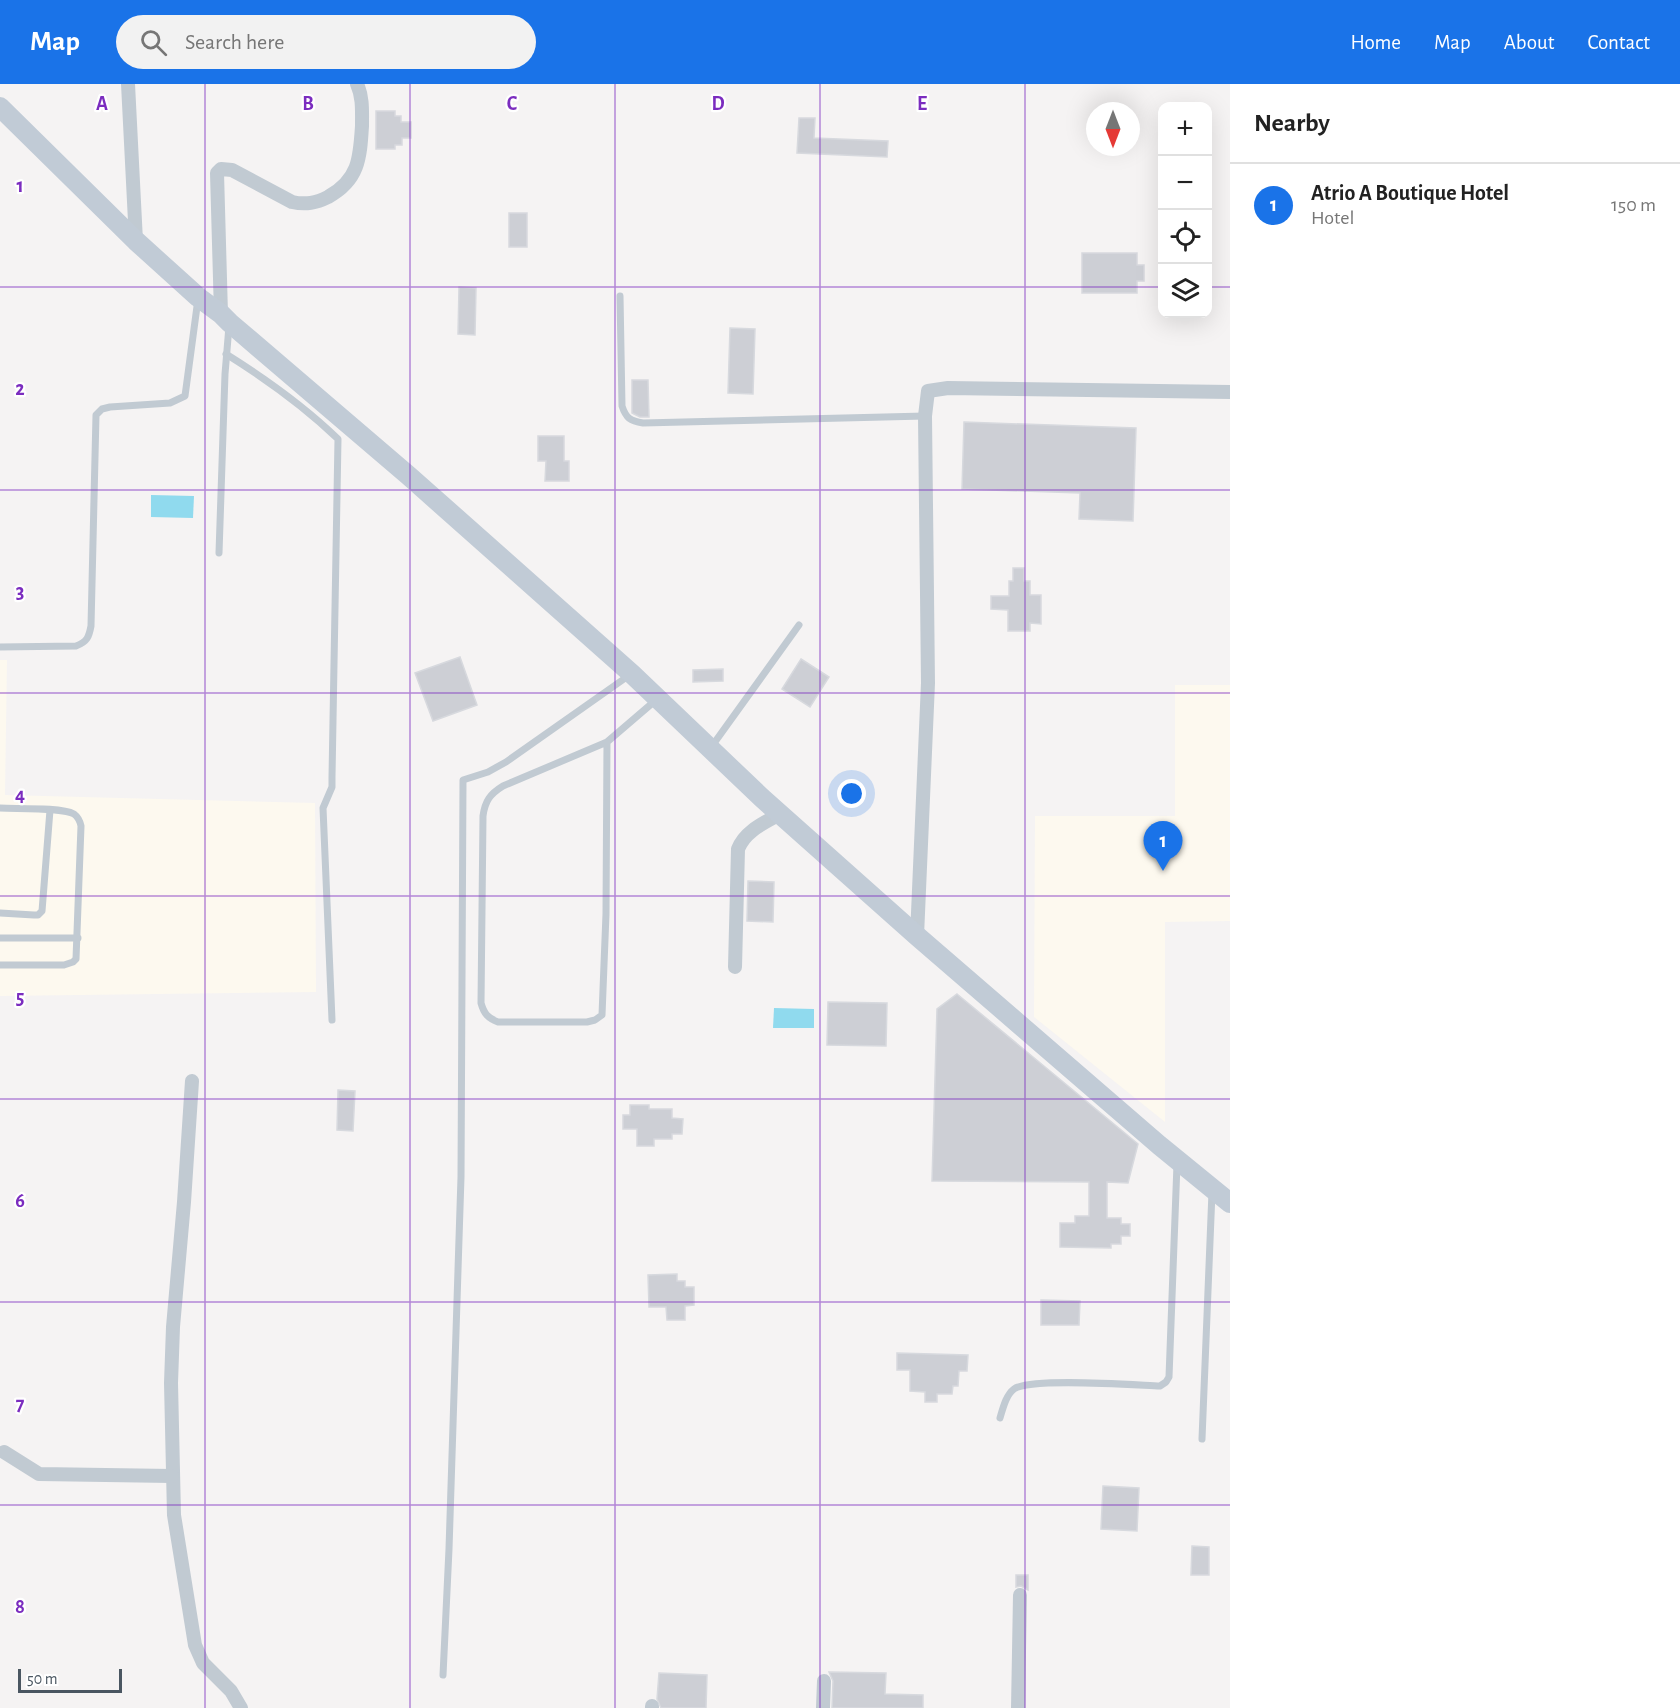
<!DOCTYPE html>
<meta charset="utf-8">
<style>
:root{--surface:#fff;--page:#f2f2f2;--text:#222;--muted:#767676;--line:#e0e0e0;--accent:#1a73e8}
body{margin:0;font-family:"Alegreya Sans",sans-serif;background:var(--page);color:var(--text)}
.controls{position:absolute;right:18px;top:18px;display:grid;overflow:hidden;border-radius:12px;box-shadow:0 6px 24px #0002}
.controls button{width:54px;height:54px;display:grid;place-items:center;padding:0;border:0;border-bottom:2px solid var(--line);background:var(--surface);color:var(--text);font:30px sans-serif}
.compass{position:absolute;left:1086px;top:18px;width:54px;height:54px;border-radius:50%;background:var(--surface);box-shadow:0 6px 24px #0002;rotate:180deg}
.scale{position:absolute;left:18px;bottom:15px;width:104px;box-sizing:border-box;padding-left:6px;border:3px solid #4a5661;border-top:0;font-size:16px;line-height:21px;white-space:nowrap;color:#4a5661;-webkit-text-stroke:4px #fff;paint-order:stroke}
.you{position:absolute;left:852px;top:710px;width:21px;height:21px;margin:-15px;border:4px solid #fff;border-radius:50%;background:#1a73e8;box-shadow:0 0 0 9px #1a73e833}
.badge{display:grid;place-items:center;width:39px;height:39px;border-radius:50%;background:var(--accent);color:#fff;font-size:20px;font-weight:700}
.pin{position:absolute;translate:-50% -50px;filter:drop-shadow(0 2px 3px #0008)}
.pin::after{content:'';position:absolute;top:32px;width:21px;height:18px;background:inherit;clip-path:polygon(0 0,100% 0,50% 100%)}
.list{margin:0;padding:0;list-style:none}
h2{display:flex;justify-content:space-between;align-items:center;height:78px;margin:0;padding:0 24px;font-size:26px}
h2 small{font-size:20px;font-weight:400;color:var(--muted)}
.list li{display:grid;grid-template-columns:39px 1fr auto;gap:18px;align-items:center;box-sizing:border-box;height:84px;padding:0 24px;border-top:2px solid var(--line)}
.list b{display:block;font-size:22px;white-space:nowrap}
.list p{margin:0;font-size:20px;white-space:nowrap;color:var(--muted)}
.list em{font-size:20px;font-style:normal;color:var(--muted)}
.icon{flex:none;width:33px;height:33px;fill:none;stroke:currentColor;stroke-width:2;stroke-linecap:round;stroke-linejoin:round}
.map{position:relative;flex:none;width:1230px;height:1624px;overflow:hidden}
header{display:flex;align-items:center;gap:36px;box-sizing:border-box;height:84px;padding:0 30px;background:var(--accent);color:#fff}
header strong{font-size:28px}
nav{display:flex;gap:33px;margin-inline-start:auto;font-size:21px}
.search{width:420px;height:54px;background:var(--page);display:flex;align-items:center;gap:15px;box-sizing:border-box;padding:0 21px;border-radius:33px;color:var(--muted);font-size:22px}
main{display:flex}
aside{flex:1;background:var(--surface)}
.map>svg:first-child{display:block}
</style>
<header>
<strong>Map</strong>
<div class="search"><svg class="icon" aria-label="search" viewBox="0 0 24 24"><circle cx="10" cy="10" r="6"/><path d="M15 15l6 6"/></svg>Search here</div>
<nav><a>Home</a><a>Map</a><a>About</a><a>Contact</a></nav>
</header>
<main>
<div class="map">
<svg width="1230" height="1624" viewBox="0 0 1230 1624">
<rect width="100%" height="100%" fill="#f5f3f3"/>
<g fill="#fdf9ef">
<path d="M 0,576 L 7,576 L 5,711 L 315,719 L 316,908 L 0,912 Z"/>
<path d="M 1175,601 L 1230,601 L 1230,837 L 1165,838 L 1165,1038 L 1034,933 L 1035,732 L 1175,732 Z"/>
</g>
<g fill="#90daee">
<path d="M 151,411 L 194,412 L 193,434 L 151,433 Z"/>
<path d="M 774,924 L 814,925 L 814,944 L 773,944 Z"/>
</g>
<g fill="#cdcfd5" stroke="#d7d9de" stroke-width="1.5">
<path d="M 376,27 L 395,27 L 395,32 L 401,32 L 401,38 L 411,38 L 411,54 L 402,54 L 402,61 L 395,61 L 395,65 L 376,65 Z"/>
<path d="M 799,34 L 815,34 L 814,54 L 888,57 L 887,73 L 797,69 Z"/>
<rect x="509" y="129" width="18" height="34"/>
<path d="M 1082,169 L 1137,169 L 1137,181 L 1144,181 L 1144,197 L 1137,197 L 1137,209 L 1082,209 Z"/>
<path d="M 459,203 L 476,204 L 475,251 L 458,250 Z"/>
<path d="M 730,244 L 755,245 L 753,310 L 728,309 Z"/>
<path d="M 632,296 L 648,296 L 649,333 L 640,333 L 632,329 Z"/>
<path d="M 964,338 L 1136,344 L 1133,437 L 1079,435 L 1080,409 L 962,405 Z"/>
<path d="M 538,352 L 564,352 L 564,377 L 569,377 L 569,397 L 545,397 L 546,377 L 538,377 Z"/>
<path d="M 1013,484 L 1024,484 L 1024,497 L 1030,497 L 1030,511 L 1041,511 L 1041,540 L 1030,539 L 1030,547 L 1008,547 L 1008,526 L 991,525 L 991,512 L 1009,512 L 1009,497 L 1013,497 Z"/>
<path d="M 460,573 L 477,621 L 433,637 L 415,589 Z"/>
<path d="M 801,575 L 829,593 L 810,623 L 782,605 Z"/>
<path d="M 723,585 L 723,597 L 693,598 L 693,586 Z"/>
<path d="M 748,797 L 774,798 L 773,838 L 747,837 Z"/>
<path d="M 957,910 L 1138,1060 L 1128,1099 L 1107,1098 L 1107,1134 L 1121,1134 L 1121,1140 L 1130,1140 L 1130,1152 L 1121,1152 L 1121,1160 L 1111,1160 L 1111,1164 L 1060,1163 L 1060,1139 L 1075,1139 L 1075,1132 L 1089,1132 L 1089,1098 L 932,1097 L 937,925 Z"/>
<path d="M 828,918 L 887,919 L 886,962 L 827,961 Z"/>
<path d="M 338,1006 L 355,1007 L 353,1047 L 337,1046 Z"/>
<path d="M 630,1021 L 649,1021 L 649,1025 L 672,1025 L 672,1034 L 683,1035 L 682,1050 L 672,1050 L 672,1055 L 654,1055 L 654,1062 L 637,1062 L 637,1045 L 623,1045 L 623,1031 L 630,1031 Z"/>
<path d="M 677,1190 L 677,1197 L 685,1197 L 685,1203 L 694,1203 L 694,1221 L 685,1222 L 685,1236 L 667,1236 L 666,1223 L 649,1223 L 648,1191 Z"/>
<path d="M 1041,1216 L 1080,1217 L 1079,1241 L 1041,1241 Z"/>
<path d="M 897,1269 L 968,1271 L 967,1287 L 959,1287 L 958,1302 L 953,1302 L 952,1310 L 937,1310 L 937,1318 L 925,1318 L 925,1308 L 910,1307 L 910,1286 L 897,1286 Z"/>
<path d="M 1103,1402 L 1139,1404 L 1137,1447 L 1101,1445 Z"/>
<path d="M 1192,1462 L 1209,1463 L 1209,1491 L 1191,1491 Z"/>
<path d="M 1016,1491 L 1028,1491 L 1028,1506 L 1021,1502 L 1016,1503 Z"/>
<path d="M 829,1588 L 886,1589 L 885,1610 L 923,1611 L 923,1624 L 832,1624 L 833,1597 Z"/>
<path d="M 659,1589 L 707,1591 L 706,1624 L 661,1624 L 657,1615 Z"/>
</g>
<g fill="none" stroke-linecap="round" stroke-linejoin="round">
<g stroke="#c1cad2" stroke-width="7">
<path d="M 620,212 L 622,322 C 626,334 630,337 643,339 L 925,332"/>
<path d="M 226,270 C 266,295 304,322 338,355 L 332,693 L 332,703 L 323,724 L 332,936"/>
<path d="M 219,469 L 225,290 L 229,242"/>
<path d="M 0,563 L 76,562 C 87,558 89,553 91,542 L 96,331 L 102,325 L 110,323 L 170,319 L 185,312 L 198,215"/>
<path d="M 607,658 L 606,830 L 602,931 L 595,936 L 587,938 L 498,938 C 488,934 484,930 481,919 L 483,732 C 485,717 490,710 503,702 L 607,658 L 656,616"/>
<path d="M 712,662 L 799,541"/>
<path d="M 0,724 C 16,725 61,723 74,730 C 78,733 80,737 81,742 L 76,875 L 73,878 L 64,881 L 0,881"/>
<path d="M 0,829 L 34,831 L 38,831 L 42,827 L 50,726"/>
<path d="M 0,854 L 78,854"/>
<path d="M 1000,1334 C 1003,1324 1006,1311 1014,1305 C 1030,1293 1135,1301 1160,1302 L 1166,1298 L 1169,1293 L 1177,1080"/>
<path d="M 1202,1355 L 1212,1108"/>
<path d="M 443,1591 L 449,1465 L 461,1093 L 463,696 L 488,688 L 506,678 L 631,590"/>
</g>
<g stroke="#c1cad2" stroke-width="14">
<path d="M 128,0 L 136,157"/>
<path d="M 221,230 L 217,89 L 221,85 L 232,86 L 292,118 C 306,121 316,119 328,113 C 359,96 360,74 362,42 C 362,27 363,13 357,0"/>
<path d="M 917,852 L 928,599 L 925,332 L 928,307 L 948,304 L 1230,308"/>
<path d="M 735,883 L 738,765 C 745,747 764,739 780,730"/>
<path d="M 192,997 L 184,1118 L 173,1243 L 171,1299 L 174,1431 L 195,1561 L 203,1579 L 231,1607 L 241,1624"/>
<path d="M 4,1368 L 39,1390 L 172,1392"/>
<path d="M 652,1624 L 652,1622"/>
<path d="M 823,1624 L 824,1597"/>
<path d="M 1018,1624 L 1020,1511"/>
</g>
<path stroke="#c1cbd6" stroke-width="20" d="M 0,23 L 136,157 L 198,213 L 221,230 L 230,239 L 409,392 L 632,590 L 762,714 L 917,852 L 1159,1061 L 1230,1119"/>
</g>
<path fill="none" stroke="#7b2cbf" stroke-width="1.5" stroke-opacity="0.55" d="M 205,0 L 205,1624M 410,0 L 410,1624M 615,0 L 615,1624M 820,0 L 820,1624M 1025,0 L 1025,1624M 0,203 L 1162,203M 1208,203 L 1230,203M 0,406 L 1230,406M 0,609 L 1230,609M 0,812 L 1230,812M 0,1015 L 1230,1015M 0,1218 L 1230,1218M 0,1421 L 1230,1421"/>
<g font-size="20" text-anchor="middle" font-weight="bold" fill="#7b2cbf" stroke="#fff" stroke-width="4.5" stroke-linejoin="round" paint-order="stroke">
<text x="102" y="26">A</text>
<text x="308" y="26">B</text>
<text x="512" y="26">C</text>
<text x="718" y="26">D</text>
<text x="922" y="26">E</text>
<text x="20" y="108">1</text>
<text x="20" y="311">2</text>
<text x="20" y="514">3</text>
<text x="20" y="717">4</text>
<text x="20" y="920">5</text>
<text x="20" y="1123">6</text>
<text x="20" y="1326">7</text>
<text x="20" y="1529">8</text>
</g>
</svg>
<div class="controls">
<button>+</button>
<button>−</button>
<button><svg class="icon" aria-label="locate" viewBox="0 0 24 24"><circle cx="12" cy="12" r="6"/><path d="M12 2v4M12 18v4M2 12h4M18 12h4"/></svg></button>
<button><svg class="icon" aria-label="layers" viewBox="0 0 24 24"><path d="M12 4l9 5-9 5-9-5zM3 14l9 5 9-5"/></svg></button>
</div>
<svg class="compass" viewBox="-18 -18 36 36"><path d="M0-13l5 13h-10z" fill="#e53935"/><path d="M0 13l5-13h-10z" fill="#767676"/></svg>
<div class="scale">50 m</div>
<div class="you"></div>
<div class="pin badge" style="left:1163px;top:787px">1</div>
</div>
<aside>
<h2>Nearby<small></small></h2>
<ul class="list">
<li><span class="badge">1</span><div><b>Atrio A Boutique Hotel</b><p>Hotel</p></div><em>150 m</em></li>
</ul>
</aside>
</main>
